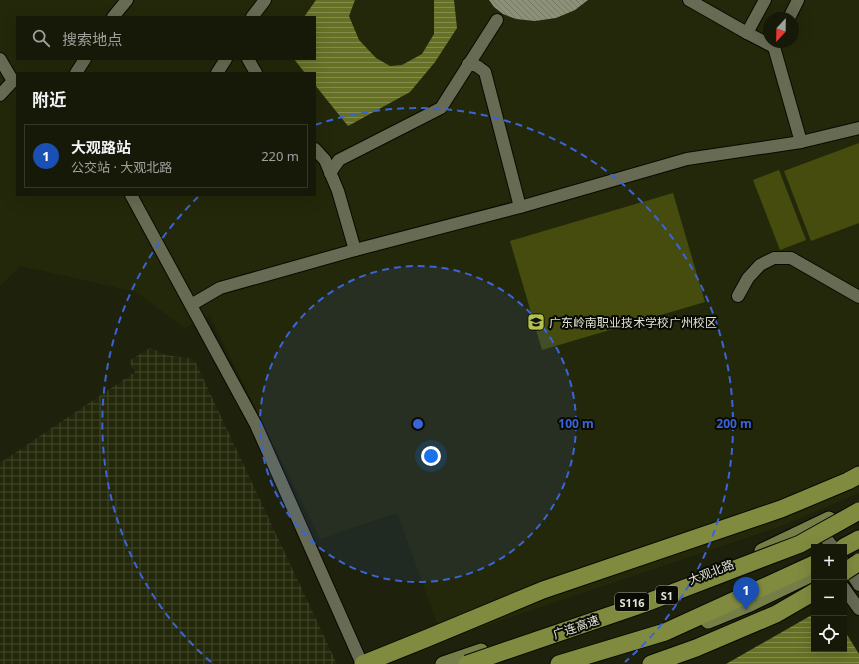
<!DOCTYPE html>
<html lang="zh">
<meta charset="utf-8">
<style>
:root{--surface:#161908;--page:#232616;--text:#f1f3f6;--muted:#9ea09c;--line:#353829;--accent:#d93025}
body{margin:0;font-family:"Noto Sans","Noto Sans SC",sans-serif;background:var(--page);color:var(--text)}
.controls{position:absolute;right:12px;bottom:12px;display:grid;overflow:hidden;border-radius:0px;box-shadow:0 4px 16px #0002}
.controls button{width:36px;height:36px;display:grid;place-items:center;padding:0;border:0;border-bottom:1px solid var(--line);background:var(--surface);color:var(--text);font:20px sans-serif}
.compass{position:absolute;left:763px;top:12px;width:36px;height:36px;border-radius:50%;background:var(--surface);box-shadow:0 4px 16px #0002;rotate:202deg}
.you{position:absolute;left:431px;top:456px;width:14px;height:14px;margin:-10px;border:3px solid #fff;border-radius:50%;background:#1a73e8;box-shadow:0 0 0 6px #1a73e833}
.badge{display:grid;place-items:center;width:26px;height:26px;border-radius:50%;background:var(--accent);color:#fff;font-size:13px;font-weight:700}
.pin{position:absolute;translate:-50% -33px;filter:drop-shadow(0 1px 2px #0008)}
.pin::after{content:'';position:absolute;top:21px;width:14px;height:12px;background:inherit;clip-path:polygon(0 0,100% 0,50% 100%)}
.list{margin:0;padding:0;list-style:none}
h2{display:flex;justify-content:space-between;align-items:center;height:52px;margin:0;padding:0 16px;font-size:17px}
h2 small{font-size:13px;font-weight:400;color:var(--muted)}
.list li{display:grid;grid-template-columns:26px 1fr auto;gap:12px;align-items:center;box-sizing:border-box;height:64px;margin:0 8px 8px;padding:0 8px;border:1px solid var(--line);border-radius:0px}
.list b{display:block;font-size:15px;white-space:nowrap}
.list p{margin:0;font-size:13px;white-space:nowrap;color:var(--muted)}
.list em{font-size:13px;font-style:normal;color:var(--muted)}
.icon{flex:none;width:22px;height:22px;fill:none;stroke:currentColor;stroke-width:2;stroke-linecap:round;stroke-linejoin:round}
.map{position:relative;flex:none;width:859px;height:664px;overflow:hidden}
.search{position:absolute;background:var(--surface);box-shadow:0 4px 16px #0002;left:16px;top:16px;width:300px;height:44px;display:flex;align-items:center;gap:10px;box-sizing:border-box;padding:0 14px;border-radius:0px;color:var(--muted);font-size:15px}
.panel{position:absolute;background:var(--surface);box-shadow:0 4px 16px #0002;left:16px;top:72px;width:300px;height:124px;border-radius:0px}
.map>svg:first-child{display:block}
</style>
<div class="map">
<svg width="859" height="664" viewBox="0 0 859 664">
<defs>
<pattern id="industrial-grid" width="8" height="8" patternUnits="userSpaceOnUse"><rect width="8" height="8" fill="#24280a"/><path d="M0 4h8M4 0v8" fill="none" stroke="#44472d"/></pattern>
<pattern id="water-rules" width="6" height="5" patternUnits="userSpaceOnUse"><rect width="6" height="5" fill="#677126"/><path d="M0 2.5h6" fill="none" stroke="#848c4f"/></pattern>
<pattern id="building-back-hatch" width="6" height="6" patternUnits="userSpaceOnUse"><rect width="6" height="6" fill="#8b9076"/><path d="M-1 5l2 2M0 0l6 6M5-1l2 2" fill="none" stroke="#757966"/></pattern>
</defs>
<rect width="100%" height="100%" fill="#1e210b"/>
<path fill="#24280a" fill-rule="evenodd" d="M 0,0 L 859,0 L 859,493 L 782,526 L 443,640 L 397,513 L 320,539 L 210,316 L 184,328 L 136,292 L 20,266 L 0,286 ZM 17,17 L 315,17 L 315,59 L 17,59 ZM 769,18 L 793,18 L 793,42 L 769,42 ZM 17,73 L 315,73 L 315,195 L 17,195 Z"/>
<path fill="url(#industrial-grid)" d="M 150,348 L 166,355 L 194,359 L 337,664 L 0,664 L 0,463 L 135,372 L 129,361 Z"/>
<g fill="#454c0d">
<path d="M 859,143 L 859,223 L 811,241 L 784,171 Z"/>
<path d="M 779,170 L 806,240 L 780,250 L 753,180 Z"/>
<path d="M 673,193 L 705,302 L 542,350 L 510,241 Z"/>
</g>
<g fill="url(#water-rules)">
<path d="M 316,0 L 355,0 L 349,16 L 359,40 L 376,58 L 390,66 L 402,65 L 422,54 L 434,34 L 434,0 L 454,0 L 457,28 L 435,62 L 410,92 L 348,126 L 315,85 L 315,73 L 305,73 L 294,59 L 315,59 L 315,17 L 304,17 Z"/>
<path d="M 810,616 L 814,618 L 814,649 L 844,649 L 844,630 L 859,654 L 859,664 L 726,664 Z"/>
</g>
<path fill="url(#building-back-hatch)" d="M 489,0 L 588,0 L 575,10 L 556,18 L 535,21 L 516,19 L 503,14 L 494,7 Z"/>
<g fill="none" stroke-linecap="round" stroke-linejoin="round">
<g stroke="#080a00" stroke-width="14">
<g id="minor">
<path d="M 689,0 L 747,33"/>
<path d="M 765,0 L 747,33 L 774,47"/>
<path d="M 113,17 L 127,0"/>
<path d="M 252,17 L 265,0"/>
<path d="M 789,18 L 798,0"/>
<path d="M 776,42 L 774,47 L 801,142"/>
<path d="M 0,59 L 13,81"/>
<path d="M 248,59 L 256,73"/>
<path d="M 468,64 L 477,66 L 485,72 L 520,207"/>
<path d="M 76,73 L 85,59"/>
<path d="M 217,73 L 226,59"/>
<path d="M 0,95 L 13,81"/>
<path d="M 315,149 L 325,160 L 338,191 L 355,250"/>
<path d="M 330,173 L 339,160 L 441,108 L 497,20"/>
<path d="M 131,195 L 256,425 L 362,664"/>
<path d="M 738,296 L 748,278 L 760,265 L 774,258 L 791,258 L 859,297"/>
<path d="M 191,305 L 220,288 L 355,250 L 520,207 L 687,159 L 801,142 L 859,128"/>
<path d="M 817,527 L 833,547"/>
<path d="M 844,562 L 859,585"/>
<path d="M 844,588 L 859,609"/>
</g>
</g>
<g stroke="#080a00" stroke-width="17">
<g id="major">
<path d="M 762,551 L 829,519"/>
<path d="M 708,621 L 750,604 L 810,575"/>
<path d="M 443,664 L 481,651"/>
</g>
</g>
<g stroke="#080a00" stroke-width="19">
<g id="highway">
<path d="M 844,547 L 859,539"/>
<path d="M 363,664 L 425,639 L 543,590 L 781,509 L 848,481 L 859,475"/>
<path d="M 559,664 L 665,632 L 814,564"/>
<path d="M 651,664 L 696,648 L 776,614 L 814,592"/>
</g>
</g>
<use href="#minor" stroke="#676b53" stroke-width="12"/>
<use href="#major" stroke="#767e47" stroke-width="15"/>
<use href="#highway" stroke="#808b3f" stroke-width="17"/>
<g stroke="#080a00" stroke-width="19" stroke-linecap="butt">
<g id="highway-bridge">
<path d="M 844,572 L 859,562"/>
<path d="M 467,664 L 643,604 L 800,544 L 859,511"/>
</g>
</g>
<use href="#highway-bridge" stroke="#808b3f" stroke-width="17"/>
</g>
<circle cx="418" cy="424" r="158" fill="#3a64d8" fill-opacity=".12"/>
<g fill="none" stroke="#3a64d8" stroke-width="2" stroke-dasharray="7 5">
<circle cx="418" cy="424" r="158"/>
<path d="M211 662A316 316 0 0 1 198 197M315 125A316 316 0 0 1 625 662"/>
</g>
<defs>
<g id="university-square" transform="scale(0.9)"><rect x="-9" y="-9" width="18" height="18" rx="4" fill="#b3c24b" stroke="#090a03"/><path d="M0-5L7-2L0 1L-7-2ZM-4 1L0 2.5L4 1V4Q0 6-4 4Z" fill="#111"/></g>
</defs>
<g fill-rule="evenodd">
<use href="#university-square" x="536" y="322"/>
</g>
<g text-anchor="middle" dominant-baseline="central" stroke-width="4" stroke-linejoin="round" paint-order="stroke">
<g fill="#090a03" stroke="#a0a296" stroke-width="1">
<rect x="656" y="586" width="22" height="18" rx="3"/>
<rect x="615" y="593" width="34" height="18" rx="3"/>
</g>
<g font-size="11" font-weight="bold" fill="#e0e3d5">
<text x="667" y="595">S1</text>
<text x="632" y="602">S116</text>
</g>
<g font-size="12" fill="#e0e3d5" stroke="#090a03" text-anchor="start">
<text x="549" y="322">广东岭南职业技术学校广州校区</text>
</g>
<g font-size="12" fill="#e0e3d5" stroke="#090a03">
<text transform="translate(711 572) rotate(-21)">大观北路</text>
<text transform="translate(576 627) rotate(-19)">广连高速</text>
</g>
</g>
<circle cx="418" cy="424" r="6" fill="#3a64d8" stroke="#090a03" stroke-width="2"/>
<g font-size="12" text-anchor="middle" font-weight="bold" fill="#3a64d8" stroke="#090a03" stroke-width="4" stroke-linejoin="round" paint-order="stroke">
<text x="576" y="428">100 m</text>
<text x="734" y="428">200 m</text>
</g>
</svg>
<div class="controls">
<button>+</button>
<button>−</button>
<button><svg class="icon" aria-label="locate" viewBox="0 0 24 24"><circle cx="12" cy="12" r="6"/><path d="M12 2v4M12 18v4M2 12h4M18 12h4"/></svg></button>
</div>
<svg class="compass" viewBox="-18 -18 36 36"><path d="M0-13l5 13h-10z" fill="#e53935"/><path d="M0 13l5-13h-10z" fill="#9ea09c"/></svg>
<div class="you"></div>
<div class="pin badge" style="left:746px;top:610px;background:#1a4fb4">1</div>
<div class="search"><svg class="icon" aria-label="search" viewBox="0 0 24 24"><circle cx="10" cy="10" r="6"/><path d="M15 15l6 6"/></svg>搜索地点</div>
<section class="panel">
<h2>附近<small></small></h2>
<ul class="list">
<li><span class="badge" style="background:#1a4fb4">1</span><div><b>大观路站</b><p>公交站 · 大观北路</p></div><em>220 m</em></li>
</ul>
</section>
</div>
